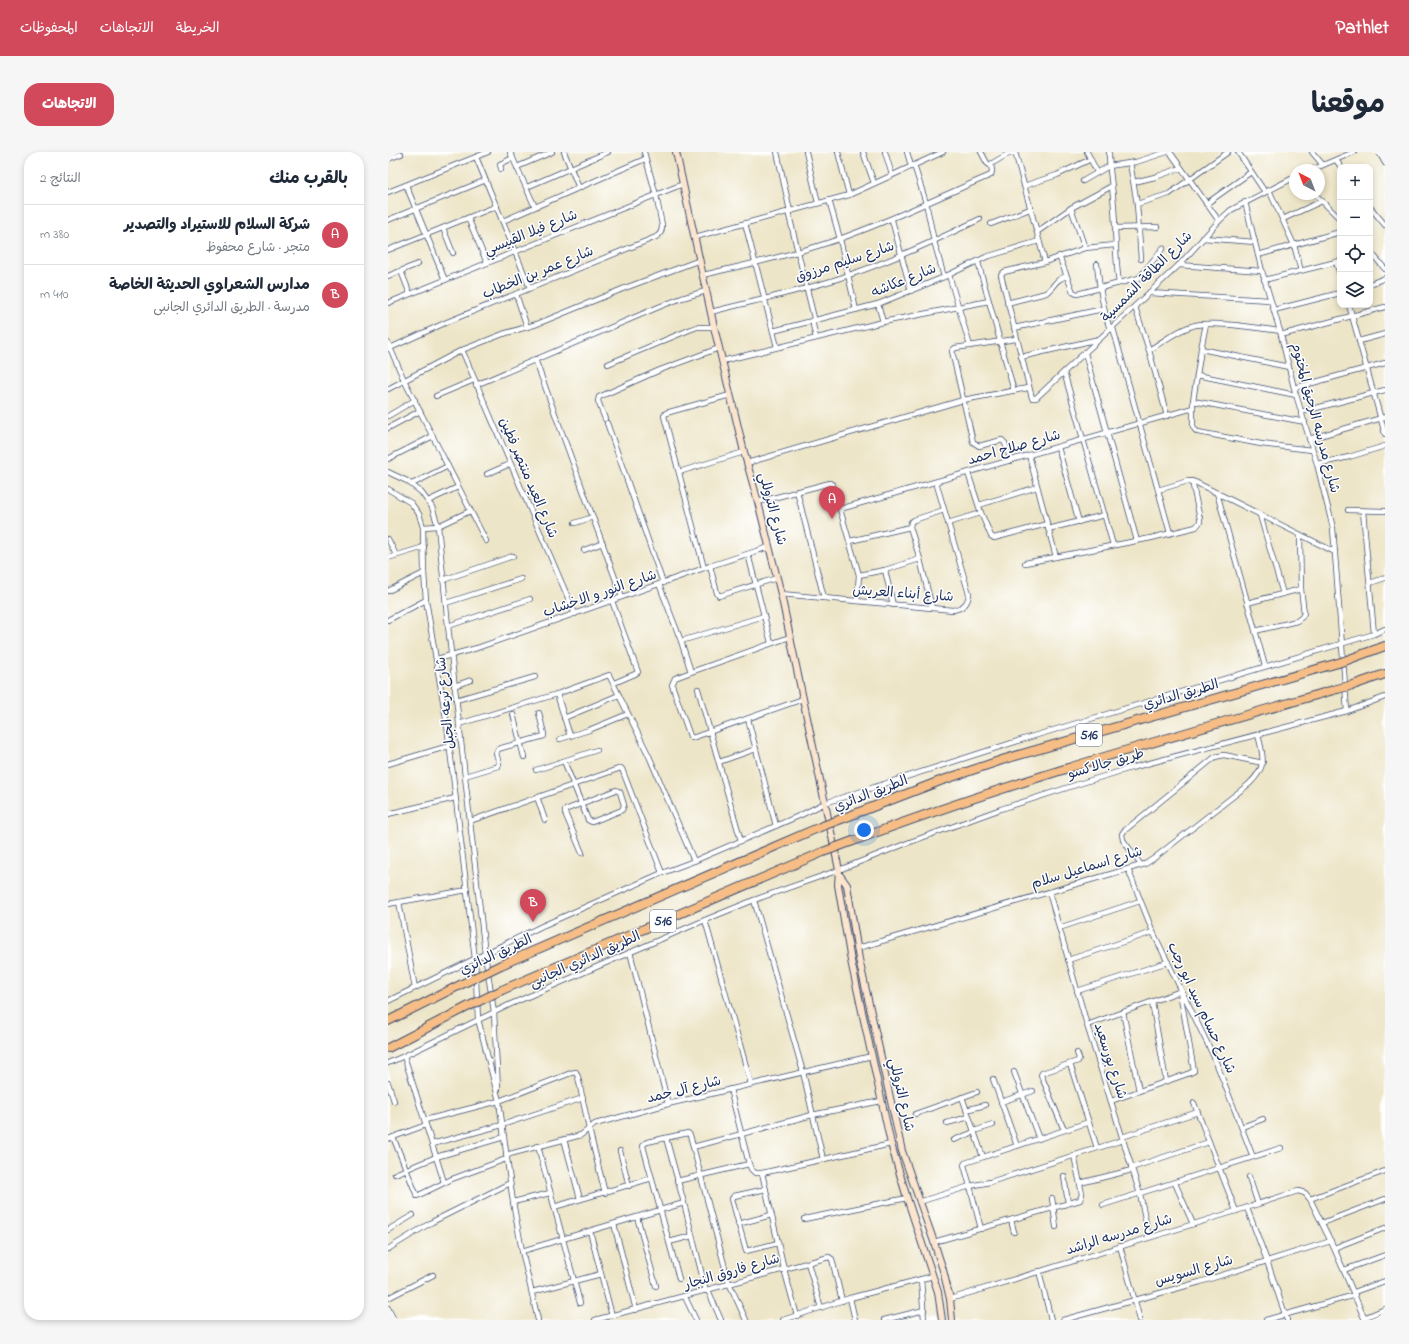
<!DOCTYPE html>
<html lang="ar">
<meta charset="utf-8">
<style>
:root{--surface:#fff;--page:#f6f6f7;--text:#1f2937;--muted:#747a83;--line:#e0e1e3;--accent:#d1495b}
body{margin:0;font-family:"Indie Flower","Playpen Sans Arabic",sans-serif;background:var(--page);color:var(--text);direction:rtl}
.controls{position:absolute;right:12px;top:12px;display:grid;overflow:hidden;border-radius:8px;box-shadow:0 2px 6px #0003}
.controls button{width:36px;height:36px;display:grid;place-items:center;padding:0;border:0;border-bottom:1px solid var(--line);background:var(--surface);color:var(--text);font:20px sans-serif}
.compass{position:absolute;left:901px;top:12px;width:36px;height:36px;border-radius:50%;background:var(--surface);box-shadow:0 2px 6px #0003;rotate:318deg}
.you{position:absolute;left:476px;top:678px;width:14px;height:14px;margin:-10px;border:3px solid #fff;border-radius:50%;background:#1a73e8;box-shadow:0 0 0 6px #1a73e833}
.badge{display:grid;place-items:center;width:26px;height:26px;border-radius:50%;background:var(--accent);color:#fff;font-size:13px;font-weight:700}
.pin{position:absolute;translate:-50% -33px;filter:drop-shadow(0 1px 2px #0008)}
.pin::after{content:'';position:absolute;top:21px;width:14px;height:12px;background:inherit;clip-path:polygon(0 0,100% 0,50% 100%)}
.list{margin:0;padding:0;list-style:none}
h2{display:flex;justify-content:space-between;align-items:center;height:52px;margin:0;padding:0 16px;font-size:17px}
h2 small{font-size:13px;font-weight:400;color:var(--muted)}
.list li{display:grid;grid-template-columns:26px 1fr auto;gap:12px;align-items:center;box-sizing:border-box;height:60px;padding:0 16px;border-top:1px solid var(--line)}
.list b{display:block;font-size:15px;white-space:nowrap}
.list p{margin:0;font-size:13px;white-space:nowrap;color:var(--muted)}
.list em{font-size:13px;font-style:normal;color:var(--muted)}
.icon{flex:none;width:22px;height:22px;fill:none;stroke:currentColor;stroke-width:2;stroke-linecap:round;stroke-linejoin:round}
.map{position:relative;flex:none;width:997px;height:1168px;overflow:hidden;direction:ltr;border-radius:16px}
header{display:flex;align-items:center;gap:24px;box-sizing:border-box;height:56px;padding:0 20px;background:var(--accent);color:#fff}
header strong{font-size:19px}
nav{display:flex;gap:22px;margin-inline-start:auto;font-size:14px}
.intro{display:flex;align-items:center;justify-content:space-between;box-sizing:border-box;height:96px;padding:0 24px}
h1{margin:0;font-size:28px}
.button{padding:10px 18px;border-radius:16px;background:var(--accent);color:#fff;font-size:14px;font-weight:700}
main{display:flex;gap:24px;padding:0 24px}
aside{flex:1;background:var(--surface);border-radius:16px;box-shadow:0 2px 6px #0003}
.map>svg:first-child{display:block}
</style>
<header>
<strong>Pathlet</strong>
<nav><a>الخريطة</a><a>الاتجاهات</a><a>المحفوظات</a></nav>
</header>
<div class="intro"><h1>موقعنا</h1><a class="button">الاتجاهات</a></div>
<main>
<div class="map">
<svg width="997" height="1168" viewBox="0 0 997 1168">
<rect width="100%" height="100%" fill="#fff"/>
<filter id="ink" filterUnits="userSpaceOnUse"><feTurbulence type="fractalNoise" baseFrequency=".025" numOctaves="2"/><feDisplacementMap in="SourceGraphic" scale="8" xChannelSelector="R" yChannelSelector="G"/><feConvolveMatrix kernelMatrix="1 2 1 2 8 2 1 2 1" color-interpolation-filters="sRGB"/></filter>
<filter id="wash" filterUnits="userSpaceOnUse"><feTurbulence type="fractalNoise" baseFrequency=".012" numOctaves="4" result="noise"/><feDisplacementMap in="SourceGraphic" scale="16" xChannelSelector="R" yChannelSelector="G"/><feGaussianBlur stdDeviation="0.9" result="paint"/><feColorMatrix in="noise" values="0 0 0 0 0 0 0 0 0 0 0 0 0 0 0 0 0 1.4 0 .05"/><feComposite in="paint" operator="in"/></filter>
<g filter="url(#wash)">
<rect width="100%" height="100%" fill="#ede5c7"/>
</g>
<g filter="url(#ink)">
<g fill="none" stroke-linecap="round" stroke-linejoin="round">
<g stroke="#3a4a6e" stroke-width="6">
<g id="street">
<path d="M 122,0 L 147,55"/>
<path d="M 176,0 L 191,36"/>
<path d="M 389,0 L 402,59"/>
<path d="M 418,0 L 430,51"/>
<path d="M 450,0 L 461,43"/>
<path d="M 475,0 L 486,31"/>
<path d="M 497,0 L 504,23"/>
<path d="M 519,0 L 523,14"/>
<path d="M 593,0 L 599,11 L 603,14"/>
<path d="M 699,0 L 709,20"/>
<path d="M 721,0 C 721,19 725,37 726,56 C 728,81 727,106 731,131"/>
<path d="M 782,0 L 831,69"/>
<path d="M 850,0 L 877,40"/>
<path d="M 924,0 L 935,13"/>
<path d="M 991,0 L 997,11"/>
<path d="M 88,5 L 142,136"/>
<path d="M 0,7 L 13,2"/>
<path d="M 948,8 L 953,15"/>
<path d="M 742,11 L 749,52 L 753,107"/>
<path d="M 526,13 L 538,51 L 546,89 L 556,125"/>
<path d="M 129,15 L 164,0"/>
<path d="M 113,17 L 112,12 L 125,6"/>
<path d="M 923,18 L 966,0"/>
<path d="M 695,29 L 721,14 L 748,10 L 779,0"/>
<path d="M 746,30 L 767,25 L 793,16"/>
<path d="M 18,33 L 57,128"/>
<path d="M 636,34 L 669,23 L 703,7"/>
<path d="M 139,35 L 220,0"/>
<path d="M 881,38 L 906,93 L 913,119"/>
<path d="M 0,40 L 100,0"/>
<path d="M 927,42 L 952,67"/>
<path d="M 441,48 L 452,87 L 468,158"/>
<path d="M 857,50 L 874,119 L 892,179 L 906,236 L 929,312 L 945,376 L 959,559"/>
<path d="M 749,52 L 781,42 L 840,0"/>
<path d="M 818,52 L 863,20"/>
<path d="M 982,55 L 997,73"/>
<path d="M 683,56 L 697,96"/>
<path d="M 400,59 L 426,166 L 425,173 L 428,186"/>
<path d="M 80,66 L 99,111"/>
<path d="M 895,67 L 934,49"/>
<path d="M 0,68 L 98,28"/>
<path d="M 504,68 L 523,139"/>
<path d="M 115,69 L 257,7"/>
<path d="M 357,71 L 389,195"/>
<path d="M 603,72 L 642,57"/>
<path d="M 55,76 L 65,101"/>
<path d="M 727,76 L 769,75"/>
<path d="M 649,80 L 683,56 L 724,34"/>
<path d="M 307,85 L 461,43 L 555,0"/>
<path d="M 815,86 L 867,90"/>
<path d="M 727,93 L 697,96 L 657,110 L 616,120 L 613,123 L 644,246 L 648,246 L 791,113 L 831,69 L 843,58 L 907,25"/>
<path d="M 0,98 L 109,54"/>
<path d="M 982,99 L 997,117"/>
<path d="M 870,103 L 952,80"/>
<path d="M 671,104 L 685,140 L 689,142 L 751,126 L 775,96"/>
<path d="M 590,110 L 626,239"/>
<path d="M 948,110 L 952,122"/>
<path d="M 709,112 C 711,135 715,156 722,178"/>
<path d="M 791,113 L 874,119"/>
<path d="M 13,119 L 22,142"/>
<path d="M 315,123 C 361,112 409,102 454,86 C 505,68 553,44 603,23 L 604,19 L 603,12 L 618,3 L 627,0 L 657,110"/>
<path d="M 561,123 L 582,194"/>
<path d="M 0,124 L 30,112"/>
<path d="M 876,128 L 952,109"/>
<path d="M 982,132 L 997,126"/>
<path d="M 761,141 L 882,148"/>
<path d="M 128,142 L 139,175"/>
<path d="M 0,151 L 295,32"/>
<path d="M 619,151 L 658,141 C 668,133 666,128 679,124"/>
<path d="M 490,152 L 495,170"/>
<path d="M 961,153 L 997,282"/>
<path d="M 747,155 L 761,198 L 779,264"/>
<path d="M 886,158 L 952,141"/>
<path d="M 323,160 C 369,148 416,139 461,123 C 506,108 549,88 592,67"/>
<path d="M 818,172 L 813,197 L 805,249 L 805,274 L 807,278 L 810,280 L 873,292 L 924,298"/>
<path d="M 626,176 L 715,157"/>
<path d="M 725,176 L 782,381"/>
<path d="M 385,179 L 490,152 L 556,125 L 598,105 L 651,89"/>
<path d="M 893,183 L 997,155"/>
<path d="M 971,189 L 997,182"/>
<path d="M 0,191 L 16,228 L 98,389"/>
<path d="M 0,197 L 59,170 L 268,85 C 273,82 274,79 274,73 L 268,43 L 256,0"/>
<path d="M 813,197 L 901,215"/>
<path d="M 74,198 L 187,462"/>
<path d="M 761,198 C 775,190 789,178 804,174 C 822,168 871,176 892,179"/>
<path d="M 697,201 L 749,389"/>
<path d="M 633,205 L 711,187"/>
<path d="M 147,207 L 234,445"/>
<path d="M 334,209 L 495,170 L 601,149"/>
<path d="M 220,212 L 301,178 L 309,175 L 326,175"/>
<path d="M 676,220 L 725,393"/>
<path d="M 809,223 L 908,243"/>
<path d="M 88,233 L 273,154 L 294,146 L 318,139"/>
<path d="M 906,236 L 997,211"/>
<path d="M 0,237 L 74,198 L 115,182 L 149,172 L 237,136 L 312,108"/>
<path d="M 48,244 L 86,228"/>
<path d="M 805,249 L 917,270"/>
<path d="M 913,260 L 997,238"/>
<path d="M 0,264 L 27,248"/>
<path d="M 217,267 L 210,249 L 211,245 L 272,218 L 331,196"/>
<path d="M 219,271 L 275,431"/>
<path d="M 0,276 L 32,259"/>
<path d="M 921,287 L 997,265"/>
<path d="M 670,295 L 691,370"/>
<path d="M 641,303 L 668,405"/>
<path d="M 0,307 L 45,284"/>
<path d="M 623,309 L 617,291 L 614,288 L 591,294 L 585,290 L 564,199 L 567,196 L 628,187"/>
<path d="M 359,311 L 575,248 L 640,236"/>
<path d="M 929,312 L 961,305 L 997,294"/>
<path d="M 0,320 L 19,329 L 33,340 L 44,355 L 50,374 L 60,474 L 97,802 L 106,860 L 110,937"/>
<path d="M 291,320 L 356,300"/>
<path d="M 580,321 L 593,361 L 603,384 L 606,386 L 659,372"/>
<path d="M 99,322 L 122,312"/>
<path d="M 24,332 L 60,314"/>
<path d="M 0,337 L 23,351 L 31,362 L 35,375 L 36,421 L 38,448 L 59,573 L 87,807 L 90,867 L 111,949 L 125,1050 L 134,1099 L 150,1168"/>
<path d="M 770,338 L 800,329 L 807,330 L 947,400"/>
<path d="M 409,339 L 436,446"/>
<path d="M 829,341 L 877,514"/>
<path d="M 40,349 L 70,335"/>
<path d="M 370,350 L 438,332 L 442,331 L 445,333 L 471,423 L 469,449"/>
<path d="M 591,353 L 649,335"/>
<path d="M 452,357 L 805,256"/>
<path d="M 960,358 L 997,359"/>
<path d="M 975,359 L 986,482"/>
<path d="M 872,363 L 895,442"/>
<path d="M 187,371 L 205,365"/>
<path d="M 560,371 L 593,361"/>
<path d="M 35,375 L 50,374 L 82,359"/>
<path d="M 660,377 L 717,363"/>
<path d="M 0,387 L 8,403"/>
<path d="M 462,389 L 522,375"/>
<path d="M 196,398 L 215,391"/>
<path d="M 360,402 L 383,491"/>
<path d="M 0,406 L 36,395"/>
<path d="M 532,407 L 544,456"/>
<path d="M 637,411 L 763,386 L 808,375 L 812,370 L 812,367 L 804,329"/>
<path d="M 322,414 L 329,441 L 331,444 L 389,426"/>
<path d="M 316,416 L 276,264 L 278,261 L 342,243"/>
<path d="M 497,418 L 505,453"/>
<path d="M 471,423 L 497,418 L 532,407 L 522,375 L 523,370 L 526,368 L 556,358"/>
<path d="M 55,428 L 125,404"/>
<path d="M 982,431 L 997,426"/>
<path d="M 271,432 L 293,489 L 303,520"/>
<path d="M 0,439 L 36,421"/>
<path d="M 393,442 L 565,458 C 575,456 580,452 581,442 L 548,330"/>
<path d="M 224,449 L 250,520 L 247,522 L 226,531"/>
<path d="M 58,451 L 133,427"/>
<path d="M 859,451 L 913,437"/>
<path d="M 0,468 L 38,448"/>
<path d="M 60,474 L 142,447"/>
<path d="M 867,479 L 909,469 L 914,465 L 916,461 L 913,437 L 912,383"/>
<path d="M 402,485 L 303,520 L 287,526 L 284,533 L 302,584 L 304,586 L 415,547"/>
<path d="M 293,489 L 376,464"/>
<path d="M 49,507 L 89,496 L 322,414 L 381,395"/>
<path d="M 66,534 L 83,528"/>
<path d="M 310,537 L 353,689"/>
<path d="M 169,542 L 182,584"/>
<path d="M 68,548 L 147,525"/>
<path d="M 125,562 L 136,605"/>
<path d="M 176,566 L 231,543"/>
<path d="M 360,567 L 388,674"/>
<path d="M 71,572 L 169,542 L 221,523 L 261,604 L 306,709"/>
<path d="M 172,587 L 201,578 L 240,562"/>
<path d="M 176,609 C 184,629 192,648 200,668 L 204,670 L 234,658 L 236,653 L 232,640 L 228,638 L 177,658 L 177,661 L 194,701"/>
<path d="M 331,610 L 368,597"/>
<path d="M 0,612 L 61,594"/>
<path d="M 148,618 L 209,598"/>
<path d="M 77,624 L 110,614 L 111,611 L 108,601 L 110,597 L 156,584 L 156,582 L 151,561"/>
<path d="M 149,645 L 157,668"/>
<path d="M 0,662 L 67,646"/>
<path d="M 82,669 L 233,616 L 234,617 L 274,721"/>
<path d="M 753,713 L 735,688 L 734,682 L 736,679 L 827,605 L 836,603 L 875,611"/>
<path d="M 740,717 L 765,780 L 826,905 L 865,1005"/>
<path d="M 661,740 L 699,873 L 752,1042 L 761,1085"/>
<path d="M 366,748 L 415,920 L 435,1007"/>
<path d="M 11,750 L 27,836"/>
<path d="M 0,752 L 79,738"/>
<path d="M 317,768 L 363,932"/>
<path d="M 671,776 L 752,749"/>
<path d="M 470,796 L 740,717 L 757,712 L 765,707 L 861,632 C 879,615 876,605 870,583"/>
<path d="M 242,800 L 280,952"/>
<path d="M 680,808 L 765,780"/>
<path d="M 689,839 L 780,810"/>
<path d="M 0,849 L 154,774 L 274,721 L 306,709 L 413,663 L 437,651 L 639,586 L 986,482 L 997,477"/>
<path d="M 764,850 L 778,929"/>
<path d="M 735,860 L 751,939"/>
<path d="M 699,873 L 793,839"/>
<path d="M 16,904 L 56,1030"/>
<path d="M 0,911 L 16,904 L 123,852 L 317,768 L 366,748 L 451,718 L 522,690 L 613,657 L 700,629 L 743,616 L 959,559 L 997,545"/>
<path d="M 682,912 L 709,996"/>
<path d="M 626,920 L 651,987"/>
<path d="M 605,927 L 629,994"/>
<path d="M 0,931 L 6,949"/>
<path d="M 342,937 L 361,1012 L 363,1017 L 367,1021 L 374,1021 L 503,992"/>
<path d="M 574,945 L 595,1005"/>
<path d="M 723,949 L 802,921 L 806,919 L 792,840"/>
<path d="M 613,950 L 645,939"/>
<path d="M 806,951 L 848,1059"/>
<path d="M 578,958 L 597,953"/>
<path d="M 527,962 L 589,940"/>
<path d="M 37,968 L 111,949 L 183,921 L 188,920 L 190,925 L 201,977 L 217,1041"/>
<path d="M 559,971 L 581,965"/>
<path d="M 854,975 L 875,967"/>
<path d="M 676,978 L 653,923 L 654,921 L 690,909 L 691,906 L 689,901"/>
<path d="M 586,979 L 605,973"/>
<path d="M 5,985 L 29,1044 L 64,1027 L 118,1007"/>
<path d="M 734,985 L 810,960"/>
<path d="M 278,986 L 296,1051 L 318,1139"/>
<path d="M 0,987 L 38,973"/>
<path d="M 176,987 L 192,1047"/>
<path d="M 566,988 L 586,980"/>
<path d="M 44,992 L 114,973 L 195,946"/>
<path d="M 150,994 L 192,1151"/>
<path d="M 305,995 L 424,963 L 493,949"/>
<path d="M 232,999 L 241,1034"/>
<path d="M 118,1003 L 193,983 L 207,972 L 280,952 L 484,904"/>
<path d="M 743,1016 L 821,990"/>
<path d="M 374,1021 L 396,1117 L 409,1164"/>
<path d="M 7,1022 L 48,1005 L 116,985"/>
<path d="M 676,1024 L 680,1051"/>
<path d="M 861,1025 L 870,1052"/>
<path d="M 289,1029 L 361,1012"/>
<path d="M 692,1031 L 744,1018"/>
<path d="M 787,1031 L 805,1072"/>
<path d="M 378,1037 L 346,1044 L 344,1047 L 358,1099 L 390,1091"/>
<path d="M 664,1046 L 668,1075"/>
<path d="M 922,1047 L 997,1019"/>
<path d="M 125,1050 L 162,1041"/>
<path d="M 531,1050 L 582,1034 L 602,1030 L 735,988"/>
<path d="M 715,1053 L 893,996"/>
<path d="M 166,1055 L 264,1026"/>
<path d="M 859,1056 L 879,1109 L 899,1168"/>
<path d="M 249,1065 L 268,1134"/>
<path d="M 416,1067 L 519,1046"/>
<path d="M 623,1068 L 626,1080"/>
<path d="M 934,1071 L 997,1047"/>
<path d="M 226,1072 L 248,1158"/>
<path d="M 350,1072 L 383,1063"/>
<path d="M 593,1077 L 582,1034 L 576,1013 L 577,1011 L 701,970"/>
<path d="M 0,1078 L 25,1063"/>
<path d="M 202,1079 L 224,1164"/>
<path d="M 281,1090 L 304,1084"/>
<path d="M 546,1090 L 692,1048 L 694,1042 L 686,1003"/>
<path d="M 732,1094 L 752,1168"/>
<path d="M 946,1096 L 997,1076"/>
<path d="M 0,1097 L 44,1070 L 122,1031"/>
<path d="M 134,1099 L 296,1051"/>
<path d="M 420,1111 L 433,1156"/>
<path d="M 956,1118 L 997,1103"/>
<path d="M 651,1119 L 663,1168"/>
<path d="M 291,1127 L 255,994 L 256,992 L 259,990 L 300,981 L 302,983 L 341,1131 L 358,1168"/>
<path d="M 533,1127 L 536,1168"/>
<path d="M 320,1138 L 333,1168"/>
<path d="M 144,1140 L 213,1122"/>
<path d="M 966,1140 L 997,1129"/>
<path d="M 297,1145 L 308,1168"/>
<path d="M 0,1146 L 45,1123"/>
<path d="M 462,1146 L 467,1168"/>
<path d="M 562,1147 L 848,1059 L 910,1039 L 917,1041 L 922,1047 L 946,1096 L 977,1168"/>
<path d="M 0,1156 L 6,1168"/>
<path d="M 976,1166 L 997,1157"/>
<path d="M 207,1168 L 441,1105 L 444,1107 L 454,1149"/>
<path d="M 395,1168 L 462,1146 L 545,1124"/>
<path d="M 496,1168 L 536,1158"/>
<path d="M 675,1168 L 812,1130 L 943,1089"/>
<path d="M 878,1168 L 967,1143"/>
</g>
</g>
<g stroke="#3a4a6e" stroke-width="8">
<g id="secondary">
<path d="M 288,0 L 326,175 L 356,300 L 370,350 L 393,442 L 451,718 L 450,733 L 463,809 L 503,992 L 519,1046 L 550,1140 L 554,1168"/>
<path d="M 451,722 L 459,733 L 471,807 L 514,999 L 546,1090 L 555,1118 L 562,1147 L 564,1168"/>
</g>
</g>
<g stroke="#3a4a6e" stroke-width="10">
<g id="highway">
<path d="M 959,508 L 997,494"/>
<path d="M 965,533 L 997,522"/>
<path d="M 456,666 L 552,629 L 617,607 L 950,511"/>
<path d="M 465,689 C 624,629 787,584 949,537"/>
<path d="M 113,813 L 432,675"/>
<path d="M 114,838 L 435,700"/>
<path d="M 0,869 L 84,827"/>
<path d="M 0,896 L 81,854"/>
</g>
</g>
<use href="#street" stroke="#fff" stroke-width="4.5"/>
<use href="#secondary" stroke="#fbe5cf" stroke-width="6"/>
<use href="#highway" stroke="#f6be86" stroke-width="8"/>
<g stroke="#3a4a6e" stroke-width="10" stroke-linecap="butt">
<g id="highway-bridge">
<path d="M 950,511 L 959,508"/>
<path d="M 949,537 L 965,533"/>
<path d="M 432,675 L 456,666"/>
<path d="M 435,700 L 465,689"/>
<path d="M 84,827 L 113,813"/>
<path d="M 81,854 L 114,838"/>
</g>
</g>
<use href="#highway-bridge" stroke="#f6be86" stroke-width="8"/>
</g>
</g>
<g text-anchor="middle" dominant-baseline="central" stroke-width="3" stroke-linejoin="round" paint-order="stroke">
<g fill="#fff" stroke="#5f6d8e" stroke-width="1">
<rect x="688" y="572" width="26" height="22" rx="3"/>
<rect x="262" y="758" width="26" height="22" rx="3"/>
</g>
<g font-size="13" font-weight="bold" fill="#1b2f5e">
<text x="701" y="583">516</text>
<text x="275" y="769">516</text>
</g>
<g font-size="14" fill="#1b2f5e" stroke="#fff">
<text transform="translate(143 81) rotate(-22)">شارع فيلا القبيسي</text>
<text transform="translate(457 110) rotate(-18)">شارع سليم مرزوق</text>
<text transform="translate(150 121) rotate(-22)">شارع عمر بن الخطاب</text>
<text transform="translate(759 125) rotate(-45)">شارع الطاقة الشمسية</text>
<text transform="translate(516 129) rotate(-22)">شارع عكاشه</text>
<text transform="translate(927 266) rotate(75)">شارع مدرسه الرحيق المختوم</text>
<text transform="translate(626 296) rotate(-16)">شارع صلاح احمد</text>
<text transform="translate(140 326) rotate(67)">شارع العيد منتصر فطين</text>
<text transform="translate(384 357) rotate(75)">شارع التروللي</text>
<text transform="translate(212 442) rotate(-19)">شارع النور و الاخشاب</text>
<text transform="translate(515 442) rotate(4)">شارع أبناء العريش</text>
<text transform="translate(793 543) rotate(-16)">الطريق الدائري</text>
<text transform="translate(58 551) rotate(-96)">شارع ترعه الجبل</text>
<text transform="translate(718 612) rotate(-16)">طريق جالاكسو</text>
<text transform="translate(483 642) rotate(-21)">الطريق الدائري</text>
<text transform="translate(699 716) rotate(-17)">شارع اسماعيل سلام</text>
<text transform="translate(108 803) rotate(-25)">الطريق الدائري</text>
<text transform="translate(197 808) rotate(-24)">الطريق الدائري الجانبى</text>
<text transform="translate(813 856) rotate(65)">شارع حسام سيد ابو رجب</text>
<text transform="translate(722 909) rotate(72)">شارع بورسعيد</text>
<text transform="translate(296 938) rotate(-14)">شارع آل حمد</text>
<text transform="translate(513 943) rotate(77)">شارع التروللي</text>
<text transform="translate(731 1083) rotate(-17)">شارع مدرسه الراشد</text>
<text transform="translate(806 1119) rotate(-16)">شارع السويس</text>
<text transform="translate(344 1120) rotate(-16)">شارع فاروق النجار</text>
</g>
</g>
</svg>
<div class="controls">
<button>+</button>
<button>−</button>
<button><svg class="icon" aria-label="locate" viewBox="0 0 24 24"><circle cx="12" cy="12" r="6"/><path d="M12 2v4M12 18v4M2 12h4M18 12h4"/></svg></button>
<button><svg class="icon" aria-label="layers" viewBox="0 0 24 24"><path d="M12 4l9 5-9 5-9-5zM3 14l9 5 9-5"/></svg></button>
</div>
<svg class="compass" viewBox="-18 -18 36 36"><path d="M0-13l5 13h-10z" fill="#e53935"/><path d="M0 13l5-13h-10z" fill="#747a83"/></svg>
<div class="you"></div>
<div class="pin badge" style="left:444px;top:367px">A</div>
<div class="pin badge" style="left:145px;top:770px">B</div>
</div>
<aside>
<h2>بالقرب منك<small>النتائج: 2</small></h2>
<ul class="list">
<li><span class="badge">A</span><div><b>شركة السلام للاستيراد والتصدير</b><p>متجر · شارع محفوظ</p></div><em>380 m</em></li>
<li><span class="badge">B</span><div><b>مدارس الشعراوي الحديثة الخاصة</b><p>مدرسة · الطريق الدائري الجانبى</p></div><em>410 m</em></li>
</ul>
</aside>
</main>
